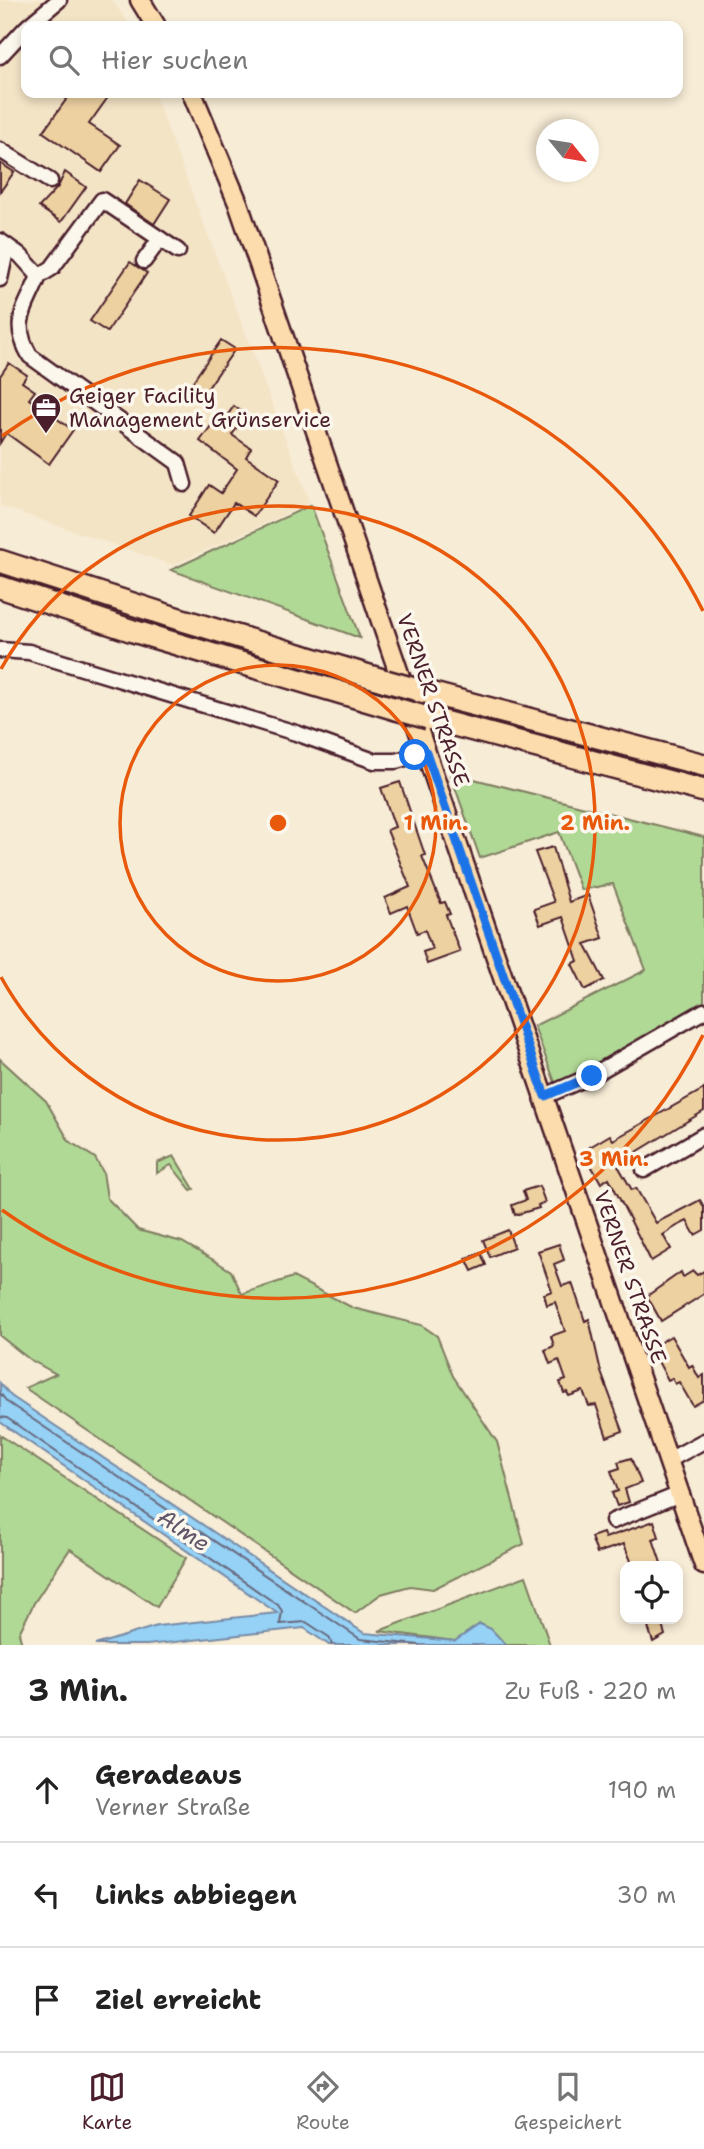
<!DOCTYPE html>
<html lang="de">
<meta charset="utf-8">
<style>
:root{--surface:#fff;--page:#f2f2f2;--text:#222;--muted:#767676;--line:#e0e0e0;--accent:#4a1f2b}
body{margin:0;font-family:"Shantell Sans",sans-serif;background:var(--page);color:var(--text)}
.controls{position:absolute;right:21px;bottom:21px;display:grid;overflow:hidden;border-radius:14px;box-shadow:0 4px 10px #0003}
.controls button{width:63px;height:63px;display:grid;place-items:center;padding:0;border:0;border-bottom:2px solid var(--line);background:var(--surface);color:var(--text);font:35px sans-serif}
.compass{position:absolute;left:536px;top:119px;width:63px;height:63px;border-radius:50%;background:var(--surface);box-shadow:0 4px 10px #0003;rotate:120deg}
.stop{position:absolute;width:21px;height:21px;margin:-16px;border:5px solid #1a73e8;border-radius:50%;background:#fff}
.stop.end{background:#1a73e8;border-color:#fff;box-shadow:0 2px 7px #0008}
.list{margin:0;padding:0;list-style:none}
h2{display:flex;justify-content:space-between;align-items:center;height:91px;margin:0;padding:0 28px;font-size:30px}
h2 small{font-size:23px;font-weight:400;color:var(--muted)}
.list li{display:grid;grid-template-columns:46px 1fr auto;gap:21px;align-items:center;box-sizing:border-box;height:105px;padding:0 28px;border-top:2px solid var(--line)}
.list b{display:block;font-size:26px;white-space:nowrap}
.list p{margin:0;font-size:23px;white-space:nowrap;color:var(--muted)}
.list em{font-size:23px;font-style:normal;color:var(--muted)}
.icon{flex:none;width:38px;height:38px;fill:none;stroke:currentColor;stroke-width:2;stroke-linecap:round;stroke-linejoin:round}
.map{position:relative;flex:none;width:704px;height:1645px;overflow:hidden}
.search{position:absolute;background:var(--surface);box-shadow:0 4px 10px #0003;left:21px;right:21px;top:21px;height:77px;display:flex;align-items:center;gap:18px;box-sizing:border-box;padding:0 24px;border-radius:14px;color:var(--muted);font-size:26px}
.sheet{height:406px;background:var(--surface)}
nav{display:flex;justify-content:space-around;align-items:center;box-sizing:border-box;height:98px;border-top:2px solid var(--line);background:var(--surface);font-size:19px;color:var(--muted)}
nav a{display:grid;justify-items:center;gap:4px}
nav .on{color:var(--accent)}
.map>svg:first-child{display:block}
</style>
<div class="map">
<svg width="704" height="1645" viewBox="0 0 704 1645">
<rect width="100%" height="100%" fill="#f7ecd6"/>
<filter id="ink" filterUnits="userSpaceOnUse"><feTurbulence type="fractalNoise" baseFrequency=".0143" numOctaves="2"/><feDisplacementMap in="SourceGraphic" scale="14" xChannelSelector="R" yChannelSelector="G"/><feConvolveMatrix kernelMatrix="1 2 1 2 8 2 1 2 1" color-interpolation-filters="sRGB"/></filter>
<g filter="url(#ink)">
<path fill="#f4e4c6" d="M 0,0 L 112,0 L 127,21 L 129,26 L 26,26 L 26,93 L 154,93 L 310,503 L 173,565 L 0,506 Z"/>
<g fill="#b1d996" stroke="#7e7c60" stroke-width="2">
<path d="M 311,505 L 360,638 L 171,570 Z"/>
<path d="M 450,773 L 704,837 L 704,1006 L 578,1079 L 556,1085 L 534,1026 L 646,970 L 613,884 L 581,890 L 559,832 L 480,858 Z"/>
<path d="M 0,1059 L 46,1101 L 69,1141 L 95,1158 L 103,1172 L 107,1198 L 138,1230 L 182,1242 L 217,1262 L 231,1271 L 242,1294 L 293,1277 L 353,1308 L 421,1325 L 437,1336 L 453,1376 L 497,1442 L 524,1544 L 433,1589 L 410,1586 L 381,1594 L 355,1613 L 25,1388 L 56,1374 L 29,1359 L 0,1336 Z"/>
<path d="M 174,1156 L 194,1189 L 191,1190 L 171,1165 L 157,1173 L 157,1163 Z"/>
<path d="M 0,1435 L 186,1558 L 157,1607 L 70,1549 L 34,1603 L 19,1633 L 22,1645 L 0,1645 Z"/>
<path d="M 526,1576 L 550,1645 L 506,1645 L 491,1629 L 480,1624 L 455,1641 L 379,1631 Z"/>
</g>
<path fill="#95d2f6" stroke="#778aa5" stroke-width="2" d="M 0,1383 L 11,1396 L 364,1633 L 455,1641 L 480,1624 L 491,1629 L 506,1645 L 329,1645 L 304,1628 L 147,1645 L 95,1645 L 157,1626 L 277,1613 L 0,1422 Z"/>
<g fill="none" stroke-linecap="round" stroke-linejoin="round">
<g stroke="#68677c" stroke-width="2">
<path d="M 0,1393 L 7,1402 L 360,1639 L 419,1645"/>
<path d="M 0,1417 L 7,1418 L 278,1605 L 282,1611 L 280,1624 L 306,1622 L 329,1637 L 332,1645"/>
</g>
</g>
<g fill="#edd1a1" stroke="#4a1f2b" stroke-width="2">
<path d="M 71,93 L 111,93 L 89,124 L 120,145 L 101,172 L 43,132 Z"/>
<path d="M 0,163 L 14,172 L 0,192 Z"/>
<path d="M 65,172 L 86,187 L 61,222 L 39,207 L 58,187 Z"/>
<path d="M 140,180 L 170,199 L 154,224 L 125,204 Z"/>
<path d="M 130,262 L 147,273 L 107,332 L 90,321 Z"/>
<path d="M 221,340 L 235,349 L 198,402 L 185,393 Z"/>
<path d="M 9,363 L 27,375 L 22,382 L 35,391 L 29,399 L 73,430 L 49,464 L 6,433 L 0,443 L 0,376 Z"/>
<path d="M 234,406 L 246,415 L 232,435 L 251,448 L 246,457 L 279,480 L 254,516 L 234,503 L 214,533 L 189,516 L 209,485 L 221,493 L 237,469 L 200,441 L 216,419 L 222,423 Z"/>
<path d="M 400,782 L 425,855 L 422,856 L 441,903 L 445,902 L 450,914 L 446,915 L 460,952 L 427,964 L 423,952 L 432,949 L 425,930 L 417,933 L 407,906 L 391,913 L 385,898 L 410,887 L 387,830 L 395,827 L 381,788 Z"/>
<path d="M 553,847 L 569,902 L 588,895 L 603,938 L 585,944 L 604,980 L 585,990 L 572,964 L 578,961 L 563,917 L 540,925 L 534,909 L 554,902 L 535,852 Z"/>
<path d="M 704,1089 L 704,1111 L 617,1164 L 632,1190 L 636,1188 L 656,1223 L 700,1200 L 704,1207 L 704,1230 L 695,1235 L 687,1221 L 677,1226 L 663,1235 L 671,1249 L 651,1261 L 609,1178 L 601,1183 L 583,1151 L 610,1135 L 613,1140 Z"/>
<path d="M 539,1186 L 545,1202 L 538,1205 L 539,1208 L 515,1215 L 512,1205 L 526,1200 L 523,1191 Z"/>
<path d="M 508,1230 L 514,1247 L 490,1257 L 483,1240 Z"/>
<path d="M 559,1244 L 564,1260 L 554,1264 L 562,1286 L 572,1283 L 585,1321 L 589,1319 L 601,1372 L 623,1431 L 607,1437 L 596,1405 L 589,1406 L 583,1391 L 569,1396 L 567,1392 L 564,1393 L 560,1382 L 566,1380 L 559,1360 L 550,1364 L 545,1350 L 554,1346 L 551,1336 L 565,1331 L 555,1302 L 547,1305 L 544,1294 L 552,1291 L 538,1251 Z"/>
<path d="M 481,1253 L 486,1265 L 472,1271 L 466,1258 Z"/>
<path d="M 693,1271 L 697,1275 L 704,1271 L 704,1294 L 661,1321 L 647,1296 L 681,1272 L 683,1277 Z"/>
<path d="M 671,1336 L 689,1367 L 692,1365 L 699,1378 L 704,1375 L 704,1400 L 693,1406 L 679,1382 L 675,1384 L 672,1378 L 668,1380 L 654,1354 L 658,1352 L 654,1346 Z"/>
<path d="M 631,1458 L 641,1483 L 625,1489 L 629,1502 L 617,1506 L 612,1493 L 618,1491 L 611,1471 L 620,1468 L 618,1462 Z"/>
<path d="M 654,1521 L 659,1537 L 653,1539 L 662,1566 L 633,1566 L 624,1544 L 597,1553 L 591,1537 L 603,1533 L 605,1538 Z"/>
<path d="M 661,1622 L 665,1635 L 653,1642 L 648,1627 Z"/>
</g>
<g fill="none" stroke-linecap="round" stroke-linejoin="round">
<g stroke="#4a1f2b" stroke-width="19">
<g id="minor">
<path d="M 28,26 L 59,0"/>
<path d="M 0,56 L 26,28"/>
<path d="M 0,150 L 50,181"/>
<path d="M 0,241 L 20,255 L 39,276 C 26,309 10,321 30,356 L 178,463 L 184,484"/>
<path d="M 144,261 L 160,239"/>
<path d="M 39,276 L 52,268 L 102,200 L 178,251"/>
<path d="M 0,279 L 7,246"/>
<path d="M 0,650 L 29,652 L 296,733 L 374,761 L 396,761 L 426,752"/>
<path d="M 545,1096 L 591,1076 L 704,1011"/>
<path d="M 644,1170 L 704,1135"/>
<path d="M 669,1460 L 704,1441"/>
<path d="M 613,1521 L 680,1494"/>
</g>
</g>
<g stroke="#4a1f2b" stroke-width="23">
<g id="major">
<path d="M 140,0 L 156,26"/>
<path d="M 192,93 L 238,203 L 704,1565"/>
</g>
</g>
<g stroke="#4a1f2b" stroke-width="26">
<g id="highway">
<path d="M 0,561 L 176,618 L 386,681"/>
<path d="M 0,587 L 133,631 L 396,709"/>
<path d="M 418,690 L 704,765"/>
<path d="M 428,718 L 704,791"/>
</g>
</g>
<use href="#minor" stroke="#fbf7ec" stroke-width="14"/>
<use href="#major" stroke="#fcdcac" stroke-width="18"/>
<use href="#highway" stroke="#fcdcac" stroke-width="21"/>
<g stroke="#4a1f2b" stroke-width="26" stroke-linecap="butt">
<g id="highway-bridge">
<path d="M 386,681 L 418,690"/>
<path d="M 396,709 L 428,718"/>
</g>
</g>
<use href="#highway-bridge" stroke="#fcdcac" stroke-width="21"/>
</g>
</g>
<g fill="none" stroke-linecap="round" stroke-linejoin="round" filter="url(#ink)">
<path stroke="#1a73e8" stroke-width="9" d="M 415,755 L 426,752 L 545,1096 L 592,1076"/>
</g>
<g fill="none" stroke="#e8590c" stroke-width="3.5">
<circle cx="278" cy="823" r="158"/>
<path d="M1 669A317 317 0 1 1 1 977"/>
<path d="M703 1035A475 475 0 0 1 2 1210M2 436A475 475 0 0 1 703 611"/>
</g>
<defs>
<g id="office-pin" transform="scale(1.575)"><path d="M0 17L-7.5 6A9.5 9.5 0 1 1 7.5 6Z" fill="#4a1f2b" stroke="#fbf7ec"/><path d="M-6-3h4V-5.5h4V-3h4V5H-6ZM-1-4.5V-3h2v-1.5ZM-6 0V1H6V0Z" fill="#fff"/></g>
</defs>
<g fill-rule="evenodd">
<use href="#office-pin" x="46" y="408"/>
</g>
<g text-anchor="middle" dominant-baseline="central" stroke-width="7" stroke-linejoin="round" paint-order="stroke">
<g font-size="21" fill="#4a1f2b" stroke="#fbf7ec" text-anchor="start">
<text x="69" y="396">Geiger Facility<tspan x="69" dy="24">Management Grünservice</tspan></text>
</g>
<g font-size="21" fill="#4a1f2b" stroke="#fbf7ec">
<text transform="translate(433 700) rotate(71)">VERNER STRASSE</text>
<text transform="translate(630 1277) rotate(71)">VERNER STRASSE</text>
</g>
<g font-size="23" font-style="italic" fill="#605568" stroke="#fbf7ec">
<text transform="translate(184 1530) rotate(34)">Alme</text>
</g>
</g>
<circle cx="278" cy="823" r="10" fill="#e8590c" stroke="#fbf7ec" stroke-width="3.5"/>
<g font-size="21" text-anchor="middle" font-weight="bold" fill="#e8590c" stroke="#fbf7ec" stroke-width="7" stroke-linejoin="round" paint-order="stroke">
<text x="436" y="830">1 Min.</text>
<text x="595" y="830">2 Min.</text>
<text x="614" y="1166">3 Min.</text>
</g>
</svg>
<div class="controls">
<button><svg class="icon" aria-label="locate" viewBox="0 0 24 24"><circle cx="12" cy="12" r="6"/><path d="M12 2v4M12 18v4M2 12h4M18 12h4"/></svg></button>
</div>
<svg class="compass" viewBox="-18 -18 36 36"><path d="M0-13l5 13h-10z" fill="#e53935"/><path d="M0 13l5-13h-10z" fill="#767676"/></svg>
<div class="stop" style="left:415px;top:755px"></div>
<div class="stop end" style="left:592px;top:1076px"></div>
<div class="search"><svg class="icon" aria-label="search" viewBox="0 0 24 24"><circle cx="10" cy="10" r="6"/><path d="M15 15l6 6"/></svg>Hier suchen</div>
</div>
<section class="sheet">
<h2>3 Min.<small>Zu Fuß · 220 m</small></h2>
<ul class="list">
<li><svg class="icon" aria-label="ahead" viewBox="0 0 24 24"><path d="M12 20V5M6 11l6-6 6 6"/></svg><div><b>Geradeaus</b><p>Verner Straße</p></div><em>190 m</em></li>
<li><svg class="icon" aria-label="left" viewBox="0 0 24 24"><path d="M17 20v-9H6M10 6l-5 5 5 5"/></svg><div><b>Links abbiegen</b></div><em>30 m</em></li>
<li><svg class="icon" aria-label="arrive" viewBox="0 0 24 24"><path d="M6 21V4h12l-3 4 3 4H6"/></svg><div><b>Ziel erreicht</b></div></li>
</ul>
</section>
<nav>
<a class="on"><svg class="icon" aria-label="map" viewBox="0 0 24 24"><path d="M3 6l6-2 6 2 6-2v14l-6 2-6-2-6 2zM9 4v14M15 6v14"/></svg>Karte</a>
<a><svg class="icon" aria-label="directions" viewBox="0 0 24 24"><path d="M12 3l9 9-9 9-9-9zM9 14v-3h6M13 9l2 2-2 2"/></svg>Route</a>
<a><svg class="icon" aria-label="saved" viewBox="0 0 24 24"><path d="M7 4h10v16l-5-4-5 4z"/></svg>Gespeichert</a>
</nav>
